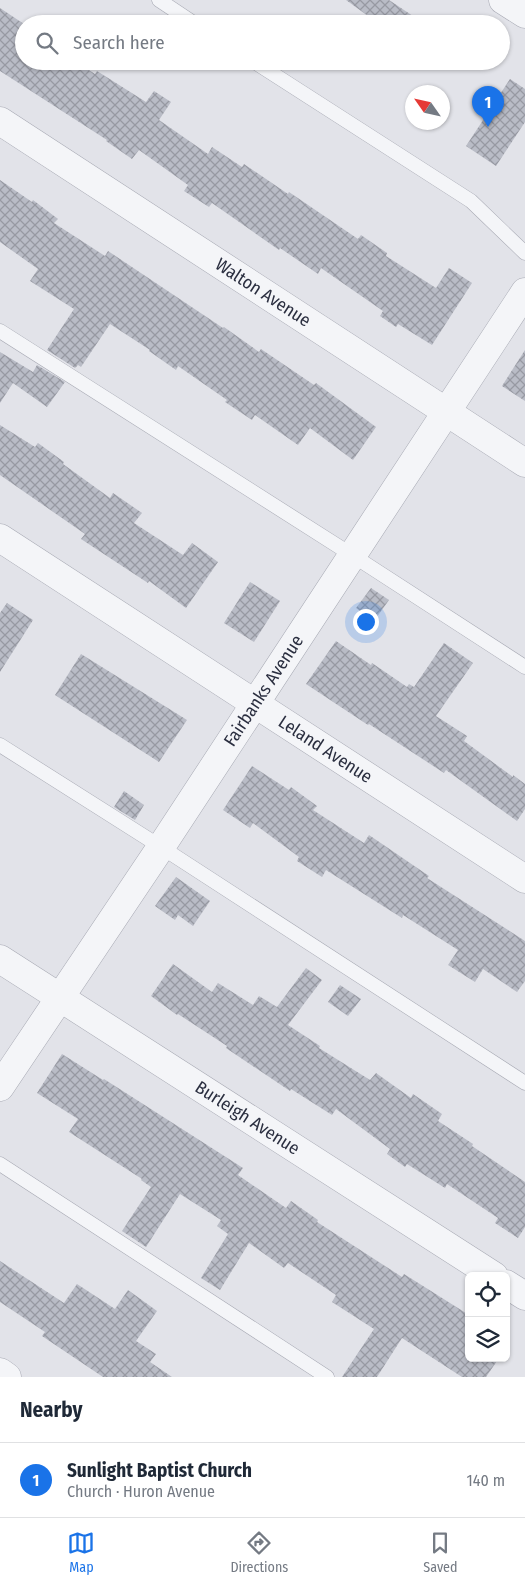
<!DOCTYPE html>
<meta charset="utf-8">
<style>
:root{--surface:#fff;--page:#f6f6f7;--text:#1f2937;--muted:#747a83;--line:#e0e1e3;--accent:#1a73e8}
body{margin:0;font-family:"Fira Sans Condensed",sans-serif;background:var(--page);color:var(--text)}
.controls{position:absolute;right:15px;bottom:15px;display:grid;overflow:hidden;border-radius:8px;box-shadow:0 1px 4px #0004}
.controls button{width:45px;height:45px;display:grid;place-items:center;padding:0;border:0;border-bottom:1px solid var(--line);background:var(--surface);color:var(--text);font:25px sans-serif}
.compass{position:absolute;left:405px;top:85px;width:45px;height:45px;border-radius:50%;background:var(--surface);box-shadow:0 1px 4px #0004;rotate:304deg}
.you{position:absolute;left:365px;top:621px;width:18px;height:18px;margin:-12px;border:4px solid #fff;border-radius:50%;background:#1a73e8;box-shadow:0 0 0 8px #1a73e833}
.badge{display:grid;place-items:center;width:32px;height:32px;border-radius:50%;background:var(--accent);color:#fff;font-size:16px;font-weight:700}
.pin{position:absolute;translate:-50% -41px;filter:drop-shadow(0 1px 2px #0008)}
.pin::after{content:'';position:absolute;top:26px;width:18px;height:15px;background:inherit;clip-path:polygon(0 0,100% 0,50% 100%)}
.list{margin:0;padding:0;list-style:none}
h2{display:flex;justify-content:space-between;align-items:center;height:65px;margin:0;padding:0 20px;font-size:21px}
h2 small{font-size:16px;font-weight:400;color:var(--muted)}
.list li{display:grid;grid-template-columns:32px 1fr auto;gap:15px;align-items:center;box-sizing:border-box;height:75px;padding:0 20px;border-top:1px solid var(--line)}
.list b{display:block;font-size:19px;white-space:nowrap}
.list p{margin:0;font-size:16px;white-space:nowrap;color:var(--muted)}
.list em{font-size:16px;font-style:normal;color:var(--muted)}
.icon{flex:none;width:28px;height:28px;fill:none;stroke:currentColor;stroke-width:2;stroke-linecap:round;stroke-linejoin:round}
.map{position:relative;flex:none;width:525px;height:1377px;overflow:hidden}
.search{position:absolute;background:var(--surface);box-shadow:0 1px 4px #0004;left:15px;right:15px;top:15px;height:55px;display:flex;align-items:center;gap:12px;box-sizing:border-box;padding:0 18px;border-radius:28px;color:var(--muted);font-size:19px}
.sheet{height:140px;background:var(--surface)}
nav{display:flex;justify-content:space-around;align-items:center;box-sizing:border-box;height:70px;border-top:1px solid var(--line);background:var(--surface);font-size:14px;color:var(--muted)}
nav a{display:grid;justify-items:center;gap:2px}
nav .on{color:var(--accent)}
.map>svg:first-child{display:block}
</style>
<div class="map">
<svg width="525" height="1377" viewBox="0 0 525 1377">
<defs>
<pattern id="building-cross-hatch" width="8" height="8" patternUnits="userSpaceOnUse" patternTransform="scale(1.25)"><rect width="8" height="8" fill="#b9bcc6"/><path d="M0 0l8 8M0 8l8-8" fill="none" stroke="#9799a2"/></pattern>
</defs>
<rect width="100%" height="100%" fill="#e2e3e9"/>
<g fill="url(#building-cross-hatch)">
<path d="M 346,0 L 389,0 L 425,24 L 379,24 Z"/>
<path d="M 0,8 L 24,24 L 24,61 L 75,61 L 95,74 L 97,71 L 146,102 L 154,91 L 171,102 L 159,120 L 208,154 L 212,147 L 242,167 L 244,164 L 288,194 L 289,192 L 358,239 L 361,235 L 387,253 L 386,256 L 436,288 L 449,268 L 472,283 L 432,345 L 398,324 L 396,327 L 380,316 L 383,311 L 321,268 L 318,274 L 280,248 L 279,250 L 212,203 L 209,207 L 184,191 L 188,185 L 139,150 L 132,159 L 106,141 L 107,140 L 0,71 Z"/>
<path d="M 510,79 L 525,89 L 525,122 L 496,166 L 466,146 Z"/>
<path d="M 0,180 L 32,202 L 33,200 L 58,219 L 54,223 L 105,256 L 108,251 L 223,328 L 224,327 L 259,352 L 261,349 L 314,385 L 316,383 L 376,427 L 353,460 L 310,428 L 298,445 L 255,415 L 252,420 L 225,402 L 227,400 L 178,366 L 176,370 L 149,351 L 150,350 L 110,324 L 81,367 L 78,365 L 75,368 L 47,350 L 74,309 L 30,281 L 38,269 L 0,242 Z"/>
<path d="M 525,350 L 525,401 L 502,386 Z"/>
<path d="M 0,352 L 33,372 L 37,365 L 65,382 L 47,407 L 13,383 L 0,403 Z"/>
<path d="M 0,425 L 35,447 L 38,443 L 64,462 L 63,464 L 110,498 L 113,493 L 142,513 L 134,523 L 183,555 L 192,543 L 218,562 L 186,608 L 149,581 L 148,583 L 81,539 L 85,534 L 0,475 Z"/>
<path d="M 250,582 L 280,601 L 254,642 L 224,623 Z"/>
<path d="M 371,588 L 389,600 L 374,621 L 356,608 Z"/>
<path d="M 7,603 L 33,620 L 0,672 L 0,613 Z"/>
<path d="M 336,641 L 371,665 L 372,663 L 407,687 L 409,684 L 414,687 L 444,643 L 473,663 L 436,716 L 467,736 L 464,741 L 513,777 L 513,775 L 525,784 L 525,809 L 517,821 L 446,770 L 444,773 L 369,724 L 368,725 L 306,684 Z"/>
<path d="M 81,654 L 187,720 L 159,762 L 55,695 Z"/>
<path d="M 252,766 L 289,790 L 291,787 L 317,806 L 313,810 L 364,843 L 369,835 L 429,876 L 427,878 L 525,941 L 525,981 L 517,992 L 483,969 L 475,982 L 448,965 L 458,950 L 403,915 L 402,918 L 326,870 L 322,877 L 297,861 L 299,857 L 253,823 L 250,828 L 223,810 Z"/>
<path d="M 124,791 L 144,805 L 135,820 L 114,807 Z"/>
<path d="M 176,877 L 210,901 L 193,926 L 178,915 L 175,920 L 155,906 Z"/>
<path d="M 173,964 L 212,992 L 218,983 L 253,1005 L 259,996 L 277,1007 L 306,968 L 322,980 L 288,1025 L 320,1046 L 319,1048 L 370,1080 L 376,1073 L 411,1098 L 413,1094 L 442,1114 L 438,1121 L 473,1144 L 472,1146 L 525,1182 L 525,1227 L 518,1238 L 495,1223 L 498,1218 L 447,1184 L 445,1188 L 407,1164 L 405,1167 L 387,1154 L 390,1149 L 336,1109 L 332,1115 L 291,1089 L 290,1091 L 226,1048 L 227,1046 L 178,1014 L 177,1015 L 151,996 Z"/>
<path d="M 340,985 L 361,999 L 348,1016 L 328,1002 Z"/>
<path d="M 62,1054 L 103,1080 L 104,1079 L 243,1168 L 238,1175 L 286,1208 L 291,1201 L 318,1220 L 317,1222 L 402,1277 L 404,1274 L 469,1315 L 469,1358 L 499,1358 L 486,1377 L 462,1377 L 402,1338 L 377,1377 L 342,1377 L 374,1329 L 332,1302 L 336,1295 L 288,1263 L 284,1268 L 249,1243 L 220,1290 L 201,1278 L 228,1234 L 217,1226 L 221,1220 L 180,1194 L 146,1247 L 122,1231 L 151,1187 L 141,1180 L 142,1179 L 69,1132 L 78,1119 L 37,1093 Z"/>
<path d="M 0,1261 L 64,1303 L 77,1284 L 115,1309 L 128,1290 L 157,1311 L 136,1341 L 156,1354 L 150,1362 L 172,1377 L 103,1377 L 42,1336 L 45,1332 L 0,1302 Z"/>
</g>
<g fill="none" stroke-linecap="round" stroke-linejoin="round">
<g stroke="#a7a9b3" stroke-width="15">
<g id="lane">
<path d="M 159,0 L 195,24"/>
<path d="M 253,61 L 471,201 L 525,253"/>
<path d="M 0,331 L 352,555 L 525,667"/>
<path d="M 0,745 L 161,847 L 525,1083"/>
<path d="M 0,1164 L 327,1377"/>
</g>
</g>
<g stroke="#a7a9b3" stroke-width="29">
<g id="street">
<path d="M 503,0 L 525,14"/>
<path id="s1" d="M 0,121 L 525,463"/>
<path id="s2" d="M 0,538 L 525,879"/>
<path id="s3" d="M 0,959 L 494,1276"/>
<path id="s4" d="M 0,1087 L 161,847 L 525,292"/>
<path d="M 506,1284 L 525,1296"/>
<path d="M 0,1372 L 7,1377"/>
</g>
</g>
<use href="#lane" stroke="#f4f5f8" stroke-width="14"/>
<use href="#street" stroke="#f4f5f8" stroke-width="28"/>
</g>
<g text-anchor="middle" dominant-baseline="central" stroke-width="4.5" stroke-linejoin="round" paint-order="stroke">
<g font-size="18" fill="#2b2f40" stroke="#f1f3f7">
<text stroke="none"><textPath href="#s1" startOffset="314">Walton Avenue</textPath></text>
<text stroke="none"><textPath href="#s4" startOffset="476">Fairbanks Avenue</textPath></text>
<text stroke="none"><textPath href="#s2" startOffset="388">Leland Avenue</textPath></text>
<text stroke="none"><textPath href="#s3" startOffset="294">Burleigh Avenue</textPath></text>
</g>
</g>
</svg>
<div class="controls">
<button><svg class="icon" aria-label="locate" viewBox="0 0 24 24"><circle cx="12" cy="12" r="6"/><path d="M12 2v4M12 18v4M2 12h4M18 12h4"/></svg></button>
<button><svg class="icon" aria-label="layers" viewBox="0 0 24 24"><path d="M12 4l9 5-9 5-9-5zM3 14l9 5 9-5"/></svg></button>
</div>
<svg class="compass" viewBox="-18 -18 36 36"><path d="M0-13l5 13h-10z" fill="#e53935"/><path d="M0 13l5-13h-10z" fill="#747a83"/></svg>
<div class="you"></div>
<div class="pin badge" style="left:488px;top:127px">1</div>
<div class="search"><svg class="icon" aria-label="search" viewBox="0 0 24 24"><circle cx="10" cy="10" r="6"/><path d="M15 15l6 6"/></svg>Search here</div>
</div>
<section class="sheet">
<h2>Nearby<small></small></h2>
<ul class="list">
<li><span class="badge">1</span><div><b>Sunlight Baptist Church</b><p>Church · Huron Avenue</p></div><em>140 m</em></li>
</ul>
</section>
<nav>
<a class="on"><svg class="icon" aria-label="map" viewBox="0 0 24 24"><path d="M3 6l6-2 6 2 6-2v14l-6 2-6-2-6 2zM9 4v14M15 6v14"/></svg>Map</a>
<a><svg class="icon" aria-label="directions" viewBox="0 0 24 24"><path d="M12 3l9 9-9 9-9-9zM9 14v-3h6M13 9l2 2-2 2"/></svg>Directions</a>
<a><svg class="icon" aria-label="saved" viewBox="0 0 24 24"><path d="M7 4h10v16l-5-4-5 4z"/></svg>Saved</a>
</nav>
